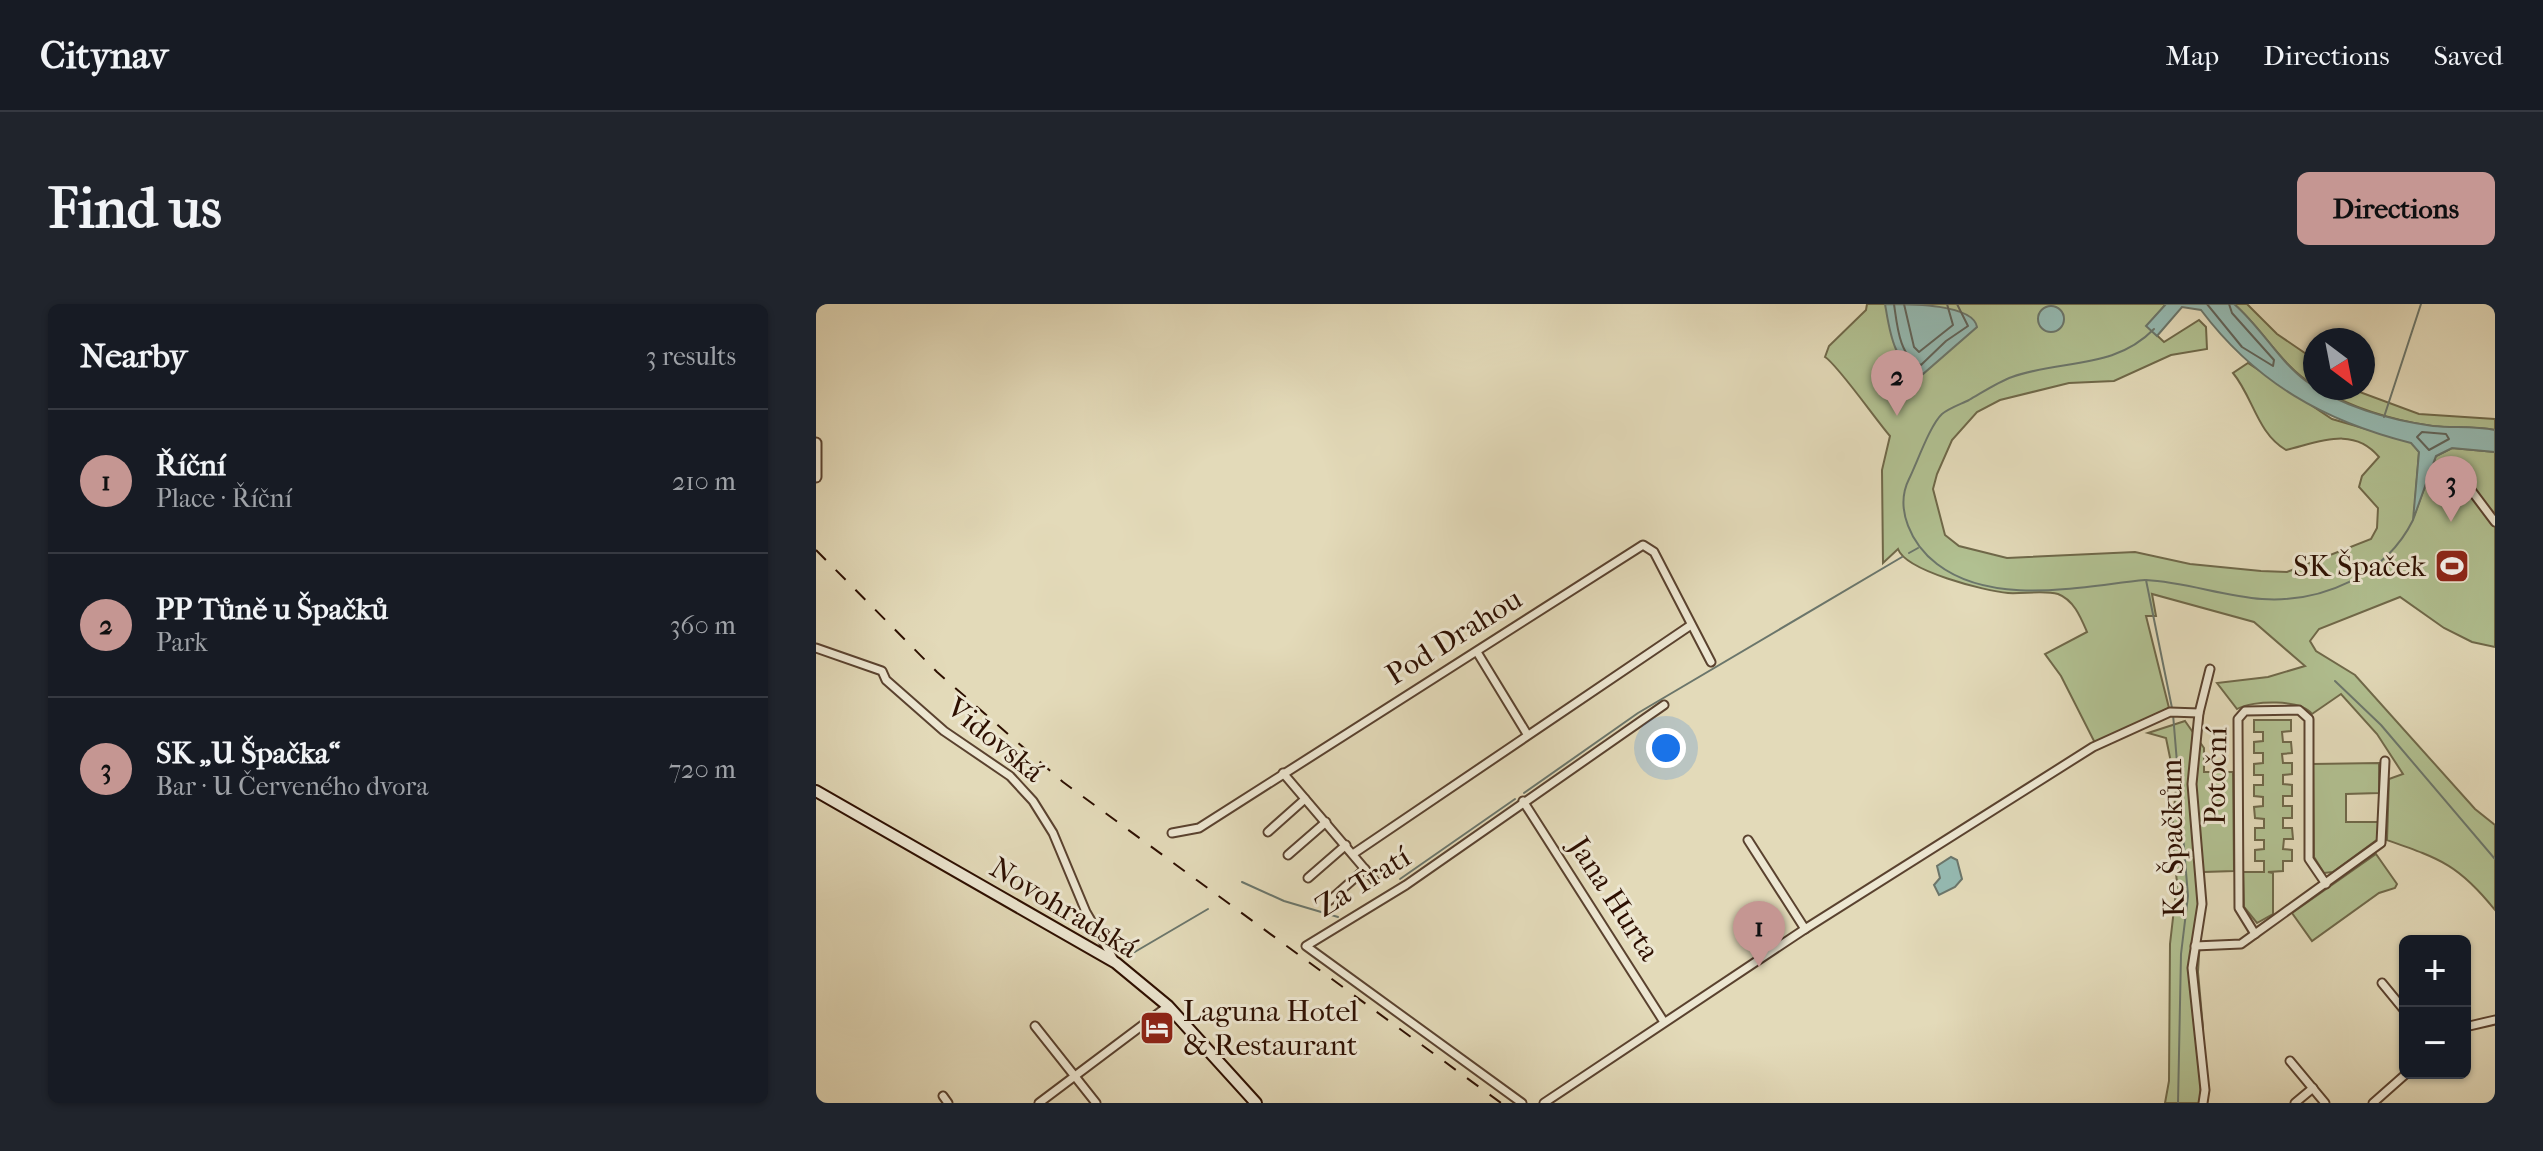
<!DOCTYPE html>
<meta charset="utf-8">
<style>
:root{--surface:#171b24;--page:#20242c;--text:#f1f3f6;--muted:#9ea1a6;--line:#363941;--accent:#c59692}
body{margin:0;font-family:"IM FELL French Canon",serif;background:var(--page);color:var(--text)}
.controls{position:absolute;right:24px;bottom:24px;display:grid;overflow:hidden;border-radius:12px;box-shadow:0 2px 6px #0004}
.controls button{width:72px;height:72px;display:grid;place-items:center;padding:0;border:0;border-bottom:2px solid var(--line);background:var(--surface);color:var(--text);font:40px sans-serif}
.compass{position:absolute;left:1487px;top:24px;width:72px;height:72px;border-radius:50%;background:var(--surface);box-shadow:0 2px 6px #0004;rotate:148deg}
.you{position:absolute;left:850px;top:444px;width:28px;height:28px;margin:-20px;border:6px solid #fff;border-radius:50%;background:#1a73e8;box-shadow:0 0 0 12px #1a73e833}
.badge{display:grid;place-items:center;width:52px;height:52px;border-radius:50%;background:var(--accent);color:#111;font-size:26px;font-weight:700}
.pin{position:absolute;translate:-50% -66px;filter:drop-shadow(0 2px 4px #0008)}
.pin::after{content:'';position:absolute;top:42px;width:28px;height:24px;background:inherit;clip-path:polygon(0 0,100% 0,50% 100%)}
.list{margin:0;padding:0;list-style:none}
h2{display:flex;justify-content:space-between;align-items:center;height:104px;margin:0;padding:0 32px;font-size:34px}
h2 small{font-size:26px;font-weight:400;color:var(--muted)}
.list li{display:grid;grid-template-columns:52px 1fr auto;gap:24px;align-items:center;box-sizing:border-box;height:144px;padding:0 32px;border-top:2px solid var(--line)}
.list b{display:block;font-size:30px;white-space:nowrap}
.list p{margin:0;font-size:26px;white-space:nowrap;color:var(--muted)}
.list em{font-size:26px;font-style:normal;color:var(--muted)}
.map{position:relative;flex:none;width:1679px;height:799px;overflow:hidden;border-radius:12px}
header{display:flex;align-items:center;gap:48px;box-sizing:border-box;height:112px;padding:0 40px;background:var(--surface);border-bottom:2px solid var(--line)}
header strong{font-size:38px}
nav{display:flex;gap:44px;margin-inline-start:auto;font-size:28px}
.intro{display:flex;align-items:center;justify-content:space-between;box-sizing:border-box;height:192px;padding:0 48px}
h1{margin:0;font-size:56px}
.button{padding:20px 36px;border-radius:12px;background:var(--accent);color:#111;font-size:28px;font-weight:700}
main{display:flex;gap:48px;padding:0 48px}
aside{flex:1;background:var(--surface);border-radius:12px;box-shadow:0 2px 6px #0004}
.map>svg:first-child{display:block}
</style>
<header>
<strong>Citynav</strong>
<nav><a>Map</a><a>Directions</a><a>Saved</a></nav>
</header>
<div class="intro"><h1>Find us</h1><a class="button">Directions</a></div>
<main>
<aside>
<h2>Nearby<small>3 results</small></h2>
<ul class="list">
<li><span class="badge">1</span><div><b>Říční</b><p>Place · Říční</p></div><em>210 m</em></li>
<li><span class="badge">2</span><div><b>PP Tůně u Špačků</b><p>Park</p></div><em>360 m</em></li>
<li><span class="badge">3</span><div><b>SK „U Špačka“</b><p>Bar · U Červeného dvora</p></div><em>720 m</em></li>
</ul>
</aside>
<div class="map">
<svg width="1679" height="799" viewBox="0 0 1679 799">
<rect width="100%" height="100%" fill="#e3dab9"/>
<filter id="stains"><feTurbulence type="fractalNoise" baseFrequency=".0025" numOctaves="4"/><feColorMatrix values="0 0 0 0 .2 0 0 0 0 .09 0 0 0 0 .02 0 0 0 .5 -.17"/></filter>
<radialGradient id="worn" r=".72"><stop offset=".6" stop-color="#630" stop-opacity="0"/><stop offset="1" stop-color="#630" stop-opacity=".3"/></radialGradient>
<g fill="#b1c091" stroke="#6f6849" stroke-width="2">
<path d="M 1051,0 L 1350,0 L 1331,22 L 1348,38 L 1383,16 L 1390,23 L 1391,45 L 1355,51 L 1298,77 L 1253,79 L 1184,96 L 1161,108 L 1136,136 L 1121,170 L 1117,185 L 1129,231 L 1143,242 L 1191,254 L 1319,248 L 1374,260 L 1445,267 L 1471,268 L 1555,235 L 1561,224 L 1562,204 L 1543,183 L 1546,172 L 1563,153 C 1537,121 1501,139 1470,146 C 1441,129 1437,93 1417,69 L 1432,59 L 1516,115 L 1595,138 L 1603,148 L 1598,212 L 1620,152 L 1636,144 L 1679,148 L 1679,343 L 1656,338 L 1628,324 L 1584,293 L 1503,325 L 1494,337 L 1500,347 L 1539,371 L 1659,505 L 1679,521 L 1679,606 C 1643,561 1625,555 1571,536 L 1573,475 L 1587,470 L 1561,430 L 1525,390 L 1496,410 C 1485,395 1437,396 1421,405 L 1401,379 L 1452,373 L 1489,362 L 1438,318 L 1336,290 L 1340,312 L 1330,312 L 1353,404 L 1279,439 L 1245,372 L 1229,350 L 1271,328 C 1265,314 1258,296 1242,290 C 1228,286 1207,290 1192,289 C 1169,287 1090,267 1082,245 L 1067,259 L 1066,166 L 1074,132 C 1060,116 1021,60 1009,53 L 1013,42 L 1050,6 Z"/>
<path d="M 1418,0 L 1431,0 L 1461,30 L 1499,56 L 1499,82 C 1465,62 1447,25 1418,0 Z"/>
<path d="M 1502,84 L 1533,84 L 1603,110 L 1679,115 L 1679,126 C 1658,122 1637,125 1616,122 C 1576,116 1537,104 1502,84 Z"/>
<path d="M 1438,416 L 1475,416 L 1475,427 L 1466,428 L 1467,438 L 1475,438 L 1476,449 L 1466,450 L 1467,459 L 1476,459 L 1476,470 L 1467,471 L 1467,480 L 1476,481 L 1476,492 L 1467,492 L 1467,502 L 1476,502 L 1476,514 L 1467,514 L 1467,524 L 1476,524 L 1477,535 L 1468,535 L 1467,545 L 1476,546 L 1476,557 L 1467,557 L 1467,567 L 1452,568 L 1457,569 L 1457,610 L 1441,619 L 1428,603 L 1427,568 L 1448,568 L 1448,557 L 1439,557 L 1439,546 L 1448,545 L 1448,536 L 1439,536 L 1439,524 L 1448,524 L 1448,515 L 1439,514 L 1438,503 L 1447,502 L 1447,493 L 1438,492 L 1438,481 L 1447,481 L 1447,471 L 1438,471 L 1438,460 L 1447,459 L 1447,449 L 1438,449 L 1438,438 L 1447,437 L 1447,428 L 1438,428 Z"/>
<path d="M 1369,417 L 1388,444 L 1388,468 L 1417,468 L 1418,567 L 1388,568 L 1382,668 L 1387,724 L 1384,799 L 1349,799 L 1353,777 L 1354,640 L 1361,579 L 1356,528 L 1360,483 L 1350,434 L 1332,429 Z"/>
<path d="M 1563,459 L 1563,489 L 1530,490 L 1530,518 L 1563,518 L 1562,535 L 1517,568 L 1508,569 L 1498,553 L 1497,460 Z"/>
<path d="M 1560,550 L 1581,580 L 1579,584 L 1563,589 L 1496,637 L 1476,609 Z"/>
</g>
<g fill="#95bab2" stroke="#6b766b" stroke-width="2">
<path d="M 1069,0 C 1095,0 1157,0 1161,23 L 1107,70 C 1077,60 1074,29 1069,0 Z"/>
<path d="M 1350,0 L 1418,0 C 1445,23 1462,56 1490,77 C 1524,102 1573,116 1617,122 C 1637,124 1658,122 1679,126 L 1679,148 L 1636,144 L 1620,152 L 1597,216 L 1603,148 L 1595,139 C 1508,117 1440,79 1385,6 L 1366,3 L 1341,32 L 1330,22 Z"/>
<circle cx="1235" cy="15" r="13"/>
<path d="M 1135,553 L 1141,556 L 1146,575 L 1139,583 L 1123,591 L 1118,581 L 1124,574 L 1121,562 Z"/>
</g>
<g fill="none" stroke-linecap="round" stroke-linejoin="round">
<g stroke="#61645a" stroke-width="2">
<path d="M 1078,0 C 1081,20 1083,54 1105,61 L 1130,37 L 1152,22 L 1141,0"/>
<path d="M 1088,0 L 1098,43 L 1103,48 L 1137,21 L 1131,0"/>
<path d="M 1391,0 L 1426,43 L 1457,62 L 1458,56 L 1416,9 L 1413,0"/>
<path d="M 1606,128 L 1630,130 L 1633,135 L 1613,146 L 1601,133 Z"/>
</g>
<g stroke="#6b766b" stroke-width="2">
<path d="M 1568,113 L 1605,0"/>
<path d="M 1093,249 L 1102,244"/>
<path d="M 1329,276 C 1265,282 1177,303 1121,260 C 1096,241 1078,205 1093,175 C 1101,159 1114,121 1126,110 C 1133,104 1145,100 1153,96 C 1167,88 1182,78 1196,73 C 1246,55 1298,66 1338,25"/>
<path d="M 1519,377 L 1565,421 L 1679,555"/>
<path d="M 1356,404 L 1330,276 C 1369,278 1407,292 1446,295 C 1506,299 1570,271 1597,216"/>
<path d="M 1357,410 L 1372,592 L 1365,650 L 1362,799"/>
<path d="M 708,489 L 822,409 L 1086,253"/>
<path d="M 584,575 L 699,495"/>
<path d="M 426,578 L 468,597 L 522,613"/>
<path d="M 317,649 L 392,605"/>
</g>
<g stroke="#5a422f" stroke-width="11">
<g id="minor">
<path d="M 1627,160 L 1646,174 L 1679,218"/>
<path d="M 0,344 L 66,367 L 70,376 L 128,427 L 194,472 L 217,497 L 237,529 L 270,608 L 298,656"/>
<path d="M 661,348 L 711,430"/>
<path d="M 467,469 L 559,577"/>
<path d="M 707,497 L 848,718"/>
<path d="M 452,528 L 489,495"/>
<path d="M 356,529 L 383,524 L 827,241 L 838,248 L 895,358"/>
<path d="M 932,536 L 989,625"/>
<path d="M 537,550 L 875,321"/>
<path d="M 472,551 L 510,518"/>
<path d="M 492,574 L 530,541"/>
<path d="M 513,597 L 549,565"/>
<path d="M 1439,630 L 1423,604 L 1422,415 L 1429,407 L 1483,406 L 1493,415 L 1493,555 L 1510,580"/>
<path d="M 1379,642 L 1425,640 L 1565,539 L 1569,457"/>
<path d="M 1566,679 L 1589,707"/>
<path d="M 219,722 L 280,799"/>
<path d="M 1649,723 L 1679,716"/>
<path d="M 1474,757 L 1509,799"/>
<path d="M 127,792 L 132,799"/>
<path d="M 223,799 L 352,702"/>
<path d="M 706,799 L 490,642 L 590,581 L 848,401"/>
<path d="M 728,799 L 989,625 L 1277,443 L 1354,408 L 1383,409"/>
<path d="M 1387,799 L 1389,786 L 1376,664 L 1386,600 L 1376,480 L 1383,409 L 1394,365"/>
<path d="M 1479,799 L 1497,784"/>
<path d="M 1557,799 L 1591,769"/>
</g>
</g>
<g stroke="#5a422f" stroke-width="13">
<path id="tertiary" d="M 0,139 L 0,173"/>
</g>
<g stroke="#2d0f01" stroke-width="14">
<path id="secondary" d="M 0,487 L 300,659 L 352,702 L 440,799"/>
</g>
<use href="#minor" stroke="#ede7d2" stroke-width="7"/>
<use href="#tertiary" stroke="#ede7d2" stroke-width="9"/>
<use href="#secondary" stroke="#ede7d2" stroke-width="10"/>
<path stroke="#2d0f01" stroke-width="2" stroke-dasharray="14 14" stroke-linecap="butt" d="M 0,246 L 121,368 L 247,478 L 685,799"/>
</g>
<defs>
<g id="stadium-square" transform="scale(1.8)"><rect x="-9" y="-9" width="18" height="18" rx="4" fill="#8f2418" stroke="#ede7d2"/><path d="M0-5a6.5 5 0 1 0 0 10a6.5 5 0 1 0 0-10ZM-3.5-1.8h7v3.6h-7Z" fill="#fff"/></g>
<g id="hotel-square" transform="scale(1.8)"><rect x="-9" y="-9" width="18" height="18" rx="4" fill="#8f2418" stroke="#ede7d2"/><path d="M-6-4.5h1.5V1H6V5H4.5V3h-9V5H-6ZM-4 0a1.8 1.8 0 1 1 3.6 0ZM.5 0V-2.5h3Q6-2.5 6 0Z" fill="#fff"/></g>
</defs>
<g fill-rule="evenodd">
<use href="#stadium-square" x="1636" y="262"/>
<use href="#hotel-square" x="341" y="724"/>
</g>
<g text-anchor="middle" dominant-baseline="central" stroke-width="6" stroke-linejoin="round" paint-order="stroke">
<g font-size="30" fill="#2d0f01" stroke="#ede7d2" text-anchor="end">
<text x="1610" y="262">SK Špaček</text>
<text x="367" y="707" text-anchor="start">Laguna Hotel<tspan x="367" dy="34">&amp; Restaurant</tspan></text>
</g>
<g font-size="30" fill="#2d0f01" stroke="#ede7d2">
<text transform="translate(638 333) rotate(-32)">Pod Drahou</text>
<text transform="translate(179 436) rotate(39)">Vidovská</text>
<text transform="translate(1400 472) rotate(-89)">Potoční</text>
<text transform="translate(1357 534) rotate(-91)">Ke Špačkům</text>
<text transform="translate(547 578) rotate(-32)">Za Tratí</text>
<text transform="translate(798 595) rotate(57)">Jana Hurta</text>
<text transform="translate(248 604) rotate(31)">Novohradská</text>
</g>
</g>
<rect width="100%" height="100%" filter="url(#stains)"/>
<rect width="100%" height="100%" fill="url(#worn)"/>
</svg>
<div class="controls">
<button>+</button>
<button>−</button>
</div>
<svg class="compass" viewBox="-18 -18 36 36"><path d="M0-13l5 13h-10z" fill="#e53935"/><path d="M0 13l5-13h-10z" fill="#9ea1a6"/></svg>
<div class="you"></div>
<div class="pin badge" style="left:943px;top:663px">1</div>
<div class="pin badge" style="left:1081px;top:112px">2</div>
<div class="pin badge" style="left:1635px;top:218px">3</div>
</div>
</main>
